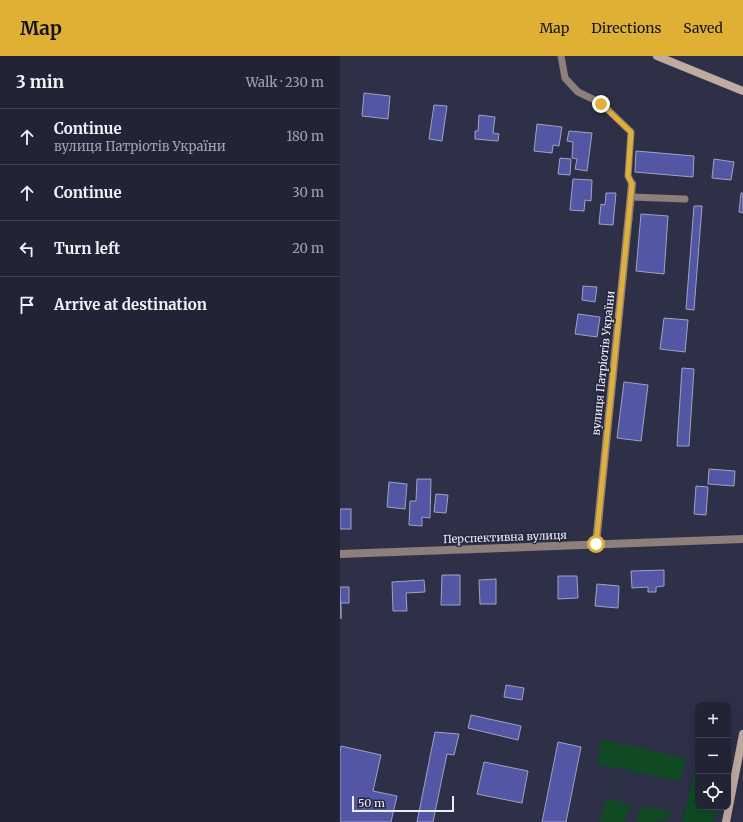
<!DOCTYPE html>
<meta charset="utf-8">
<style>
:root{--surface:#222436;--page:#2a2c3e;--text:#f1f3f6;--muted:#a2a4ad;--line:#3f4151;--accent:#dfb034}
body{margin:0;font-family:Merriweather,serif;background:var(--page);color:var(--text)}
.controls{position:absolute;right:12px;bottom:12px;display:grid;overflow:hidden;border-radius:8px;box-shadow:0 4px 16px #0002}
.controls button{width:36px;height:36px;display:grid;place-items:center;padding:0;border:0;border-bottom:1px solid var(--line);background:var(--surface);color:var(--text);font:20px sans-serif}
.scale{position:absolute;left:12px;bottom:10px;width:102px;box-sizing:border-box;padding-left:4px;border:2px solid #ebedfc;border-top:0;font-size:11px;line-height:14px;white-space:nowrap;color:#ebedfc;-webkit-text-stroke:3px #24263d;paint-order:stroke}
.stop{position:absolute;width:12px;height:12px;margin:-9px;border:3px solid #dfb034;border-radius:50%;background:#fff}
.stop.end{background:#dfb034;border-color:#fff;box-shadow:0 1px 4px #0008}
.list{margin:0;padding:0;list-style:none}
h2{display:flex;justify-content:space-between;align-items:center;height:52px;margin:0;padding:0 16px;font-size:17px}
h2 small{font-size:13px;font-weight:400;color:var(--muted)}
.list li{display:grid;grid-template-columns:26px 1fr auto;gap:12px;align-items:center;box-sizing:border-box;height:56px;padding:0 16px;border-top:1px solid var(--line)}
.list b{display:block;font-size:15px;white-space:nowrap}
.list p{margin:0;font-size:13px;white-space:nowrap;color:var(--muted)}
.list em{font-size:13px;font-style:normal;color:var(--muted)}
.icon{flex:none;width:22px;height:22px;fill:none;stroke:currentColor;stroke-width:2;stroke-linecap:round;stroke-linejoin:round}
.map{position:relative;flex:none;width:403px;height:766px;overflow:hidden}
header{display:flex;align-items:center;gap:24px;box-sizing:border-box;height:56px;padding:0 20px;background:var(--accent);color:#111}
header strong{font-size:19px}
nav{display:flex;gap:22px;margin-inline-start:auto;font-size:14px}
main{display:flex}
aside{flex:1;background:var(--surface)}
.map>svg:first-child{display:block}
</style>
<header>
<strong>Map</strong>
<nav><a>Map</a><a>Directions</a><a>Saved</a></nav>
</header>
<main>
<aside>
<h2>3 min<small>Walk · 230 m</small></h2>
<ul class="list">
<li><svg class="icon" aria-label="ahead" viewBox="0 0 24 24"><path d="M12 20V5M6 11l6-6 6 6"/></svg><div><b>Continue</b><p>вулиця Патріотів України</p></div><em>180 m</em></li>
<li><svg class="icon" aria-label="ahead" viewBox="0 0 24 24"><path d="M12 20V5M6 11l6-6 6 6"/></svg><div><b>Continue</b></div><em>30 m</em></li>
<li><svg class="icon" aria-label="left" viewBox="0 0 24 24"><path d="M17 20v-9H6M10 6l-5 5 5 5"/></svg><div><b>Turn left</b></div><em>20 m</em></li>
<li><svg class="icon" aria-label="arrive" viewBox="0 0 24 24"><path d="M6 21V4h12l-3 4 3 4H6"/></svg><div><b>Arrive at destination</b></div></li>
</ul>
</aside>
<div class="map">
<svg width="403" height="766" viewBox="0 0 403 766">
<rect width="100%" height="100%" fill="#2e3048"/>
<g fill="#0f4a23">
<path d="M 262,684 L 346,702 L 340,725 L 257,708 Z"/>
<path d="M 356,706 L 358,706 L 358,751 L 376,751 L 373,766 L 343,766 Z"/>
<path d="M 266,742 L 290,748 L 285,766 L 260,766 Z"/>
<path d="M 301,750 L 332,756 L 325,765 L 316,763 L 316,766 L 297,766 Z"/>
</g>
<g fill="#5356a5" stroke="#9fa3c0">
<path d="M 24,37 L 50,40 L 48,63 L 22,60 Z"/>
<path d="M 94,49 L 107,50 L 102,85 L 89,83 Z"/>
<path d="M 139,59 L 155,61 L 153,77 L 159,78 L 158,85 L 135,83 L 135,75 L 138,75 Z"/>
<path d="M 197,68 L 222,71 L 219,90 L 213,89 L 212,97 L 194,95 Z"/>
<path d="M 229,75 L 252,77 L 247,115 L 235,113 L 237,103 L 232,102 L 233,86 L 227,85 Z"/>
<path d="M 296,95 L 354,100 L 353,121 L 295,116 Z"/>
<path d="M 220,102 L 231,103 L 230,119 L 218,118 Z"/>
<path d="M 374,103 L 394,106 L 391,124 L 372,122 Z"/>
<path d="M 233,123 L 252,124 L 251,145 L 245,144 L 244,155 L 230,154 Z"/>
<path d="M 266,137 L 276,137 L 273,169 L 259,168 L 261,148 L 265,149 Z"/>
<path d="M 401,137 L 403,137 L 403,157 L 399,156 Z"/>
<path d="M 354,150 L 362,150 L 354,254 L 346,253 Z"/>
<path d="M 301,158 L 328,160 L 324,218 L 296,215 Z"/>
<path d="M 243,230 L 257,231 L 255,246 L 242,244 Z"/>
<path d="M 238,258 L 260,261 L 257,281 L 235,278 Z"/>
<path d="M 324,262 L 348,264 L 345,296 L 320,293 Z"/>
<path d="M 342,312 L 354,313 L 349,390 L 337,390 Z"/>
<path d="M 284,326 L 308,329 L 301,385 L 277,382 Z"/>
<path d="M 369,413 L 395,415 L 394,430 L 368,428 Z"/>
<path d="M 77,423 L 91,423 L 90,462 L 82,461 L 82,470 L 69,469 L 70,445 L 76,445 Z"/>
<path d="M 49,426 L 67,428 L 65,453 L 47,451 Z"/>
<path d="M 356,430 L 368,431 L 366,459 L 354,458 Z"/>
<path d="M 96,438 L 108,439 L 106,457 L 94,456 Z"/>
<rect x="0" y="453" width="11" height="20"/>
<path d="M 324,514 L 324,530 L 316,531 L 316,536 L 308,536 L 308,531 L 292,532 L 291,515 Z"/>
<path d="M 102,519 L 120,519 L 120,549 L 101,549 Z"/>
<path d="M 218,520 L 237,520 L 238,542 L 218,543 Z"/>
<path d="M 156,523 L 156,548 L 140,548 L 139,524 Z"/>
<path d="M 84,524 L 85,536 L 66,537 L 67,555 L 53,555 L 52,526 Z"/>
<path d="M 257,528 L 279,530 L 278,552 L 255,550 Z"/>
<path d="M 0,531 L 9,531 L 9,547 L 1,547 L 1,563 Z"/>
<path d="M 166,629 L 184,632 L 182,644 L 164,641 Z"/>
<path d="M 131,659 L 181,670 L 178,684 L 128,672 Z"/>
<path d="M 95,676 L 119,678 L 114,699 L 107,698 L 93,766 L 77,766 Z"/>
<path d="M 218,686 L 241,691 L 226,766 L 202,766 Z"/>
<path d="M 1,690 L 41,699 L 33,735 L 57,740 L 51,766 L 0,766 L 0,697 Z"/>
<path d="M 144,706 L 188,715 L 182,747 L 137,738 Z"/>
</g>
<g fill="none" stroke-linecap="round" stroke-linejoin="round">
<g stroke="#8d7f79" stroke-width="7">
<path d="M 221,0 L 225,22 L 238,36 L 261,47 L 291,76 L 288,120 L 292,128"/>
<path d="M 291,141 L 345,143"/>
</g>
<g stroke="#8d7f79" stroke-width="8">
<path d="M 256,488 L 292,128"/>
<path d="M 0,498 L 403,483"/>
</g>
<g stroke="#c0aba0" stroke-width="8">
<path d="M 317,0 L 403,35"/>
<path d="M 386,766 L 403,678"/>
</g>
</g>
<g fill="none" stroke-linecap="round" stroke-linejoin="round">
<path stroke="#dfb034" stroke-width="5" d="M 256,488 L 292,128 L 288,120 L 291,76 L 261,48"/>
</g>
<g text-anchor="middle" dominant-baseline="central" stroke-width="3" stroke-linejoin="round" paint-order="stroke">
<g font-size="11" fill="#ebedfc" stroke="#24263d">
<text transform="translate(263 307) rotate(-84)">вулиця Патріотів України</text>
<text transform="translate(165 481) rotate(-2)">Перспективна вулиця</text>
</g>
</g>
</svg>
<div class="controls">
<button>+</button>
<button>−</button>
<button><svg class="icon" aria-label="locate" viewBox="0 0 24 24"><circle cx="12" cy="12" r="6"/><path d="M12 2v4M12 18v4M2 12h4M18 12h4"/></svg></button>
</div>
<div class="scale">50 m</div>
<div class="stop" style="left:256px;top:488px"></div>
<div class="stop end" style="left:261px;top:48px"></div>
</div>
</main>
